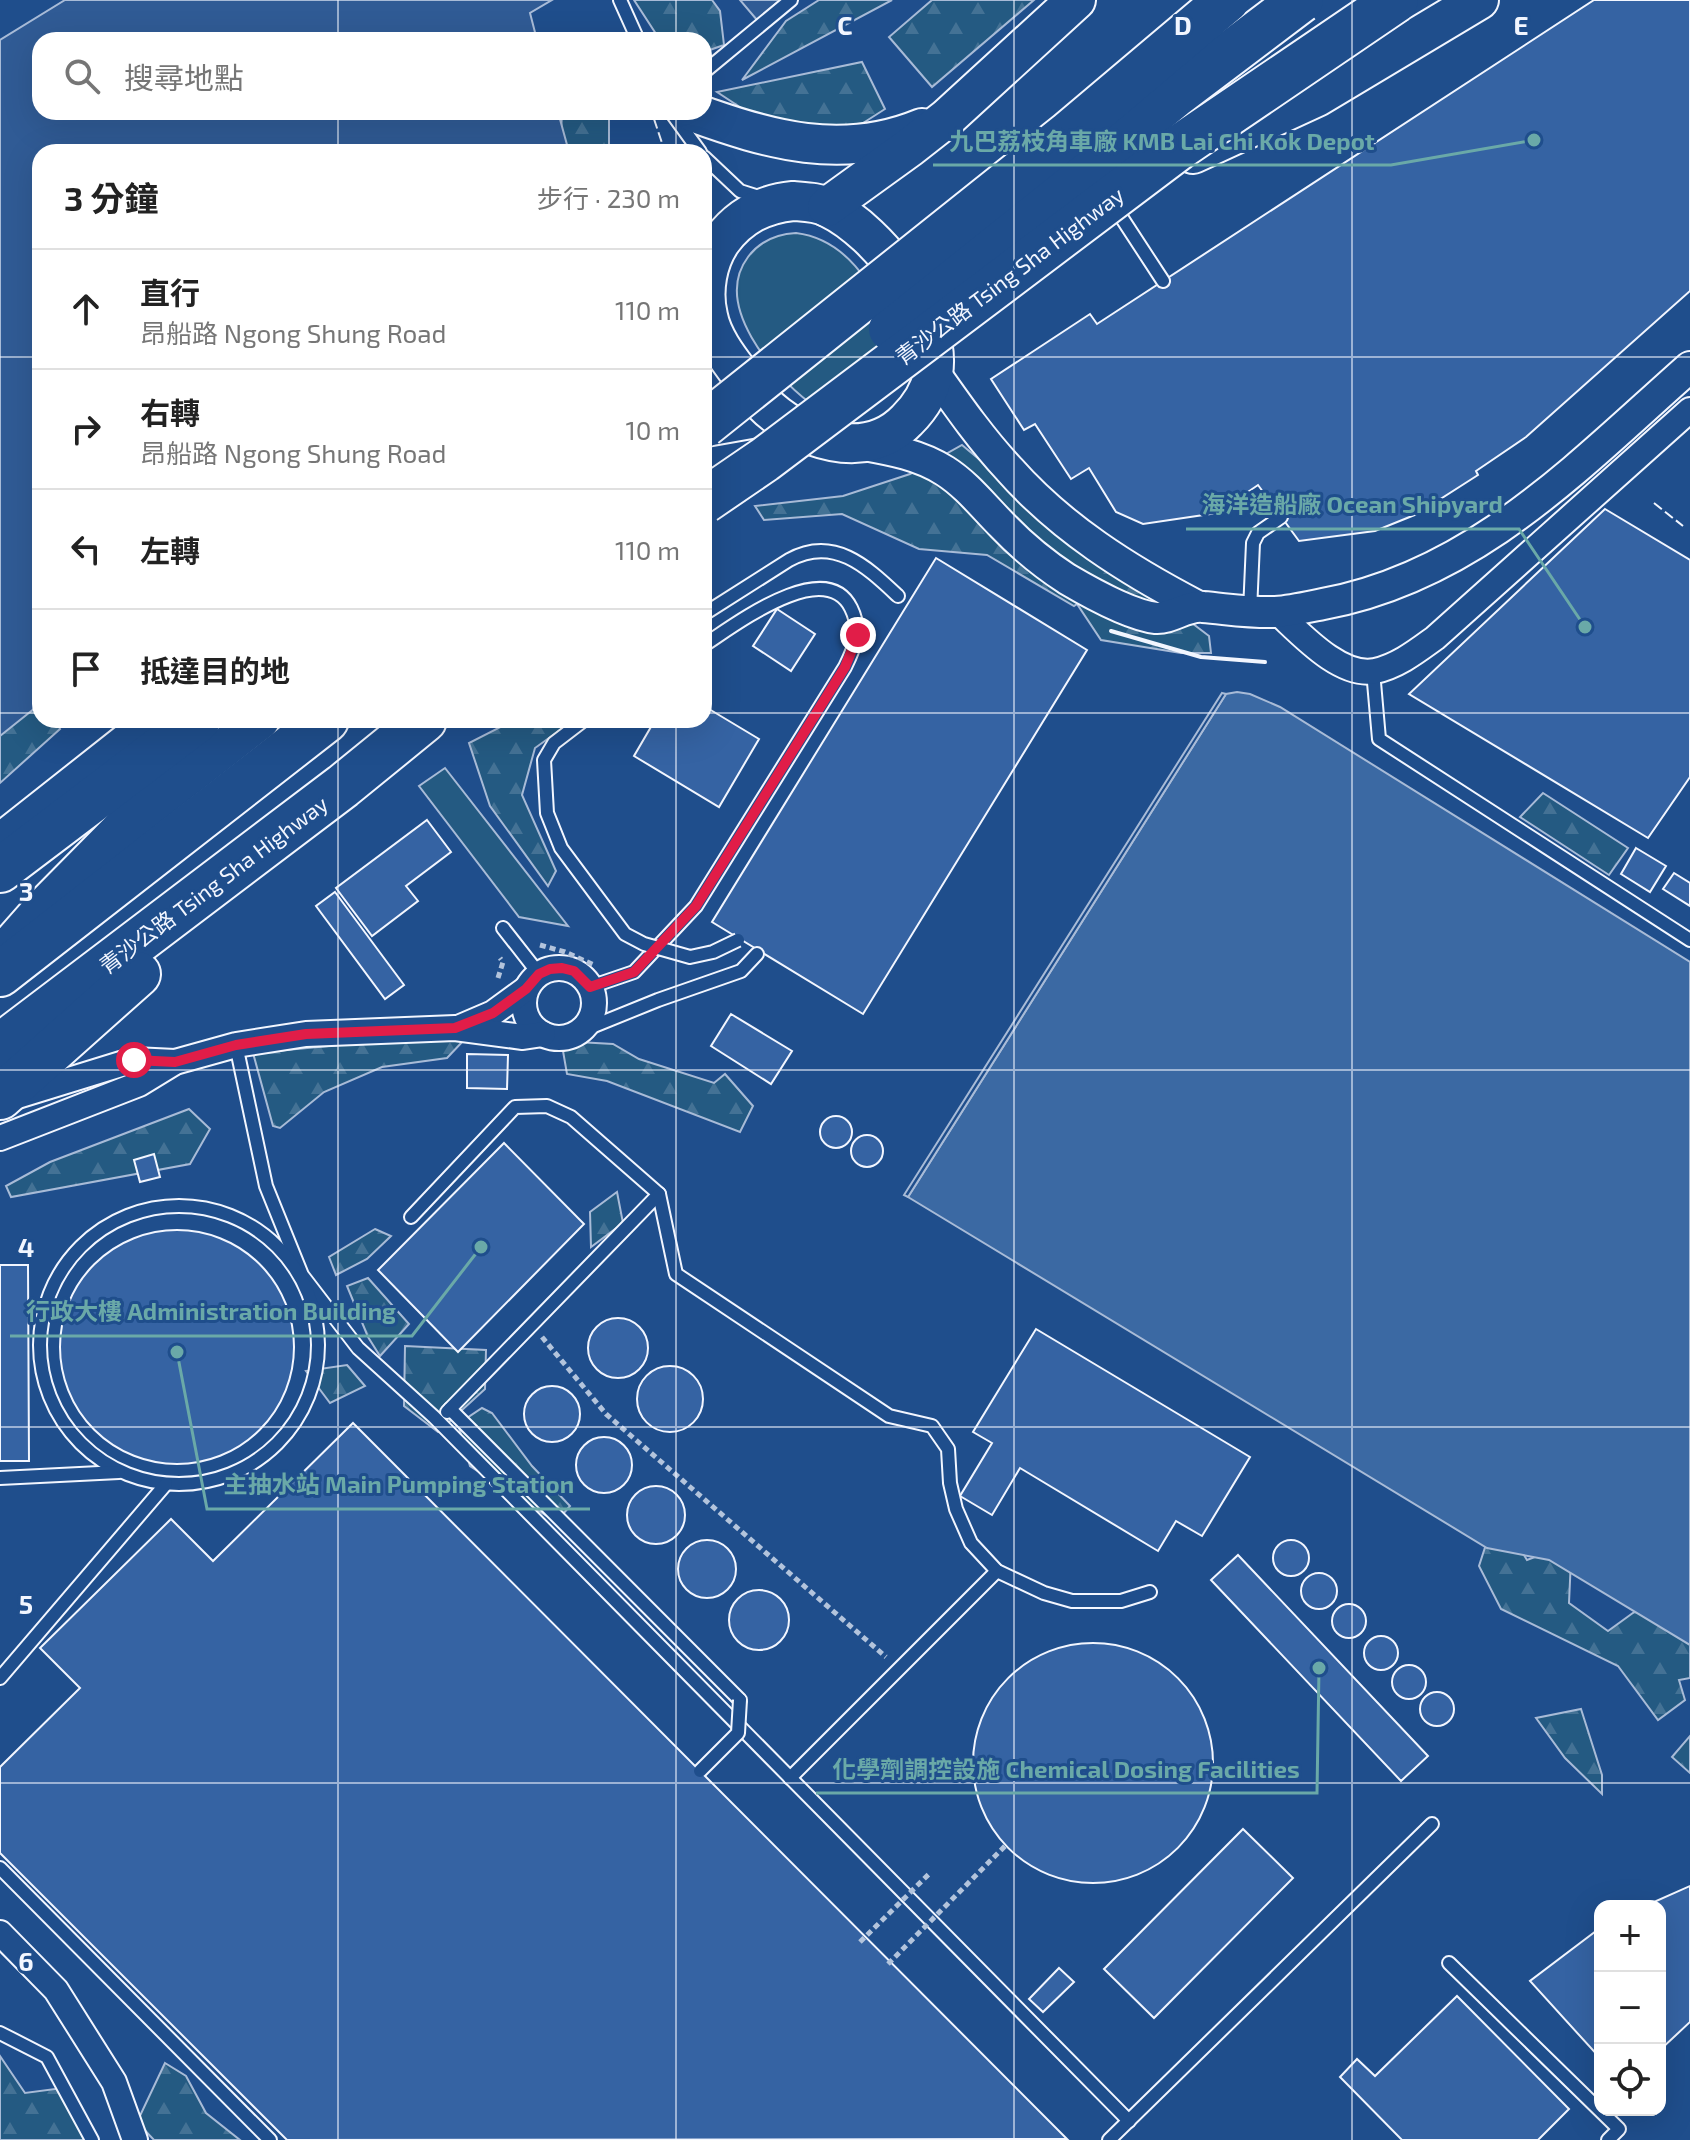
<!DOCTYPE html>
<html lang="zh-TW">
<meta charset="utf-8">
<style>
:root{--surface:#fff;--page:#f6f6f6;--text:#222;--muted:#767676;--line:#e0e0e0}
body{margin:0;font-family:"Exo 2","Noto Sans TC",sans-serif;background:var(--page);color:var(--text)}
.controls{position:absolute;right:24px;bottom:24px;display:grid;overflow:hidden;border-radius:16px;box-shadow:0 8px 32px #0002}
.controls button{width:72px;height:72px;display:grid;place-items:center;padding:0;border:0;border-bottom:2px solid var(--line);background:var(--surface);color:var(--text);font:40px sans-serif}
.stop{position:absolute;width:24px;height:24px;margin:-18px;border:6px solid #e11d48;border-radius:50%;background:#fff}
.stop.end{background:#e11d48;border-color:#fff;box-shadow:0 2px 8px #0008}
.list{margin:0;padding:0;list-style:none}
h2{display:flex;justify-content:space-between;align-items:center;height:104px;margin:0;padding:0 32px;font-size:34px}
h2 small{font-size:26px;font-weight:400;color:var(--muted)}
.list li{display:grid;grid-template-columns:52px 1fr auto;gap:24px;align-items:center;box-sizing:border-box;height:120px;padding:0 32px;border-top:2px solid var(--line)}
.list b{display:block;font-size:30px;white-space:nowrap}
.list p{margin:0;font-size:26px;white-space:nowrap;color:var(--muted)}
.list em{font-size:26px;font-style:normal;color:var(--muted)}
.icon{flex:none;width:44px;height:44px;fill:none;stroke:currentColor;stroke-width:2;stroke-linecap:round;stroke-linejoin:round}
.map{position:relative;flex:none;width:1690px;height:2140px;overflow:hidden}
.search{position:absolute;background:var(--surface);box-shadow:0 8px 32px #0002;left:32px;top:32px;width:680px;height:88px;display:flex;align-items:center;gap:20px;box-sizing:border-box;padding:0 28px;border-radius:24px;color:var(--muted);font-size:30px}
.panel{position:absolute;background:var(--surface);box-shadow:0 8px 32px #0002;left:32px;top:144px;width:680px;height:584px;border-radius:24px}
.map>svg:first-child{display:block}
</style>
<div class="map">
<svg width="1690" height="2140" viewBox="0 0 1690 2140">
<defs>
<pattern id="forest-firs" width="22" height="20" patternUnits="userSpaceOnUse" patternTransform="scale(2)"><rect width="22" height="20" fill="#245a82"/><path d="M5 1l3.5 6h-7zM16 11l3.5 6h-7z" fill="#447295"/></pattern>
</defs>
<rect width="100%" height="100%" fill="#1f4e8c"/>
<g fill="#245a82" stroke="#a8bbd7" stroke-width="2">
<path d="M 796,233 C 852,240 875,293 899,337 L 810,403 C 773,375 712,305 748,257 C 760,241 777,234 796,233 Z"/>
<path d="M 445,768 L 568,926 L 519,917 L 419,786 Z"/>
</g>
<g fill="url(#forest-firs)" stroke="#a8bbd7" stroke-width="2">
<path d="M 634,0 L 712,0 L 720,11 L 724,45 L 704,52 L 704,40 L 660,40 Z"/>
<path d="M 819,0 L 892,0 L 742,80 L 786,21 Z"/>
<path d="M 932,0 L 1034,0 L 932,87 L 889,37 Z"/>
<path d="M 862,62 L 885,109 L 849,132 L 755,117 L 717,92 Z"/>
<path d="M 562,112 L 609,112 L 609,152 L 560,152 Z"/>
<path d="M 962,445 L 1010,485 L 1209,636 L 1211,653 L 1181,653 L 1101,640 L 1077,604 L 1074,606 L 987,555 L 919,549 L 842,514 L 764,520 L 755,506 L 843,496 L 910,474 Z"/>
<path d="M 40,706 L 40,720 L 55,720 L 60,729 L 0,783 L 0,728 Z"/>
<path d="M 514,720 L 574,720 L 535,748 L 522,795 L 556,871 L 548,886 L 490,806 L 469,743 Z"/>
<path d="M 1543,793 L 1628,848 L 1609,875 L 1520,817 Z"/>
<path d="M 425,1037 L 464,1040 L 447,1058 L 382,1067 L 324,1092 L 280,1128 L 273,1126 L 253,1053 Z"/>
<path d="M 578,1042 L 613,1044 L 639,1059 L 714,1083 L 725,1074 L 753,1106 L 740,1132 L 607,1081 L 567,1074 L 563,1051 Z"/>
<path d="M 189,1109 L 210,1129 L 190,1164 L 11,1197 L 6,1186 L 50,1162 Z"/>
<path d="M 617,1192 L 623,1223 L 591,1247 L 590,1212 Z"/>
<path d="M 375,1229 L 391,1236 L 367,1259 L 336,1275 L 329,1257 Z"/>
<path d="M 368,1278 L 409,1324 L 380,1356 L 368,1337 L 347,1286 Z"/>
<path d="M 405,1346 L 486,1350 L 485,1389 L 438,1432 L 404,1406 Z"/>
<path d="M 347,1365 L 365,1386 L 330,1403 L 306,1371 Z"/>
<path d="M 482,1408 L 492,1413 L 532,1466 L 570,1506 L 556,1522 L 470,1466 L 458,1424 Z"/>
<path d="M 1490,1532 L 1516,1542 L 1527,1560 L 1548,1552 L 1571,1559 L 1569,1603 L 1608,1631 L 1648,1602 L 1690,1644 L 1690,1678 L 1679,1680 L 1685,1700 L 1658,1720 L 1618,1666 L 1501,1609 L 1479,1566 Z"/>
<path d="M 1581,1709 L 1602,1775 L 1602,1794 L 1565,1758 L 1536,1718 Z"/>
<path d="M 1690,1736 L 1690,1773 L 1672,1757 Z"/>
<path d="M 0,2056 L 25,2093 L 70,2087 L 93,2140 L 0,2140 Z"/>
<path d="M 165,2063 L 186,2076 L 206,2113 L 240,2140 L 154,2140 L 137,2122 Z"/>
</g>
<g fill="#305b95" stroke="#a8bbd7" stroke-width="2">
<path d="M 65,0 L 552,0 L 530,13 L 537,40 L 40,40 L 40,112 L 558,112 L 569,152 L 40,152 L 40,704 L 0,736 L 0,40 Z"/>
<path d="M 740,0 L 780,0 L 757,20 Z"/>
</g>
<path fill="#3b69a3" stroke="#a8bbd7" stroke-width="2" d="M 1237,692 L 1250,694 L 1280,707 L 1690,962 L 1690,1645 L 1549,1560 L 1487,1548 L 908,1197 L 1226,694 Z"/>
<path fill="#1f4e8c" stroke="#a8bbd7" stroke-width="2" d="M 1222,693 L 1226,694 L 908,1197 L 904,1195 Z"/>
<g fill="#3563a3" stroke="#f2f6ff" stroke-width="2">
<path d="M 1594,0 L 1690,0 L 1690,291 L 1526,437 L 1476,471 L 1478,475 L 1417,514 L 1375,531 L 1299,541 L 1258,485 L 1217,513 L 1143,524 L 1116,512 L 1089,468 L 1071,479 L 1035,424 L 1024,430 L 991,379 L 1090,314 L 1097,324 Z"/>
<path d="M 1605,509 L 1690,560 L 1690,777 L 1648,838 L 1409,694 Z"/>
<path d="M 936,558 L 1087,650 L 863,1014 L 712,922 Z"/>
<path d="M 777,609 L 815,634 L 791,671 L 753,646 Z"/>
<path d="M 704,706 L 759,739 L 719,807 L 634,756 L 655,720 L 704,720 Z"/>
<path d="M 427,820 L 451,852 L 406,886 L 418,901 L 372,936 L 336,888 Z"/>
<path d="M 1636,848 L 1666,866 L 1650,892 L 1621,874 Z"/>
<path d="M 1674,873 L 1690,883 L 1690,906 L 1663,889 Z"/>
<path d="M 335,892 L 404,985 L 385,999 L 316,906 Z"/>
<path d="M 731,1014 L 792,1051 L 771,1084 L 711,1046 Z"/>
<path d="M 467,1054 L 508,1055 L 507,1089 L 467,1088 Z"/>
<circle cx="836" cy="1132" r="16"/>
<circle cx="867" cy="1151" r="16"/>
<path d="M 504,1143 L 584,1224 L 458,1352 L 378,1270 Z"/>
<path d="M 154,1154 L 160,1177 L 140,1182 L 134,1160 Z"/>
<circle cx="177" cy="1347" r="117"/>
<path d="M 0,1265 L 28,1265 L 29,1461 L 0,1461 Z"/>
<circle cx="618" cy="1348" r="30"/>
<path d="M 1036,1329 L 1250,1457 L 1202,1536 L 1176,1521 L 1158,1551 L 1020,1468 L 992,1515 L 960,1496 L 992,1443 L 973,1432 Z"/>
<circle cx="670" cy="1399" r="33"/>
<circle cx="552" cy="1414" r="28"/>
<path d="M 353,1423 L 1067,2139 L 287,2140 L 0,1853 L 0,1767 L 80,1688 L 40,1648 L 171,1519 L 213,1561 Z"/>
<circle cx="604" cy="1465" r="28"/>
<circle cx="656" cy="1515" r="29"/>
<circle cx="707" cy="1569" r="29"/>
<circle cx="1291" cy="1558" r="18"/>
<path d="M 1238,1555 L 1428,1756 L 1401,1781 L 1211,1580 Z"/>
<circle cx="1319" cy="1591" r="18"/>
<circle cx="759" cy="1620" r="30"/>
<circle cx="1349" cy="1621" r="17"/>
<circle cx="1381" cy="1653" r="17"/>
<circle cx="1093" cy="1763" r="120"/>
<circle cx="1409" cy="1682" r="17"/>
<circle cx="1437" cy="1709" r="17"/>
<path d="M 1243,1829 L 1293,1878 L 1154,2018 L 1104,1969 Z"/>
<path d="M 1690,1886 L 1690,2022 L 1660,2050 L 1660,1906 L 1645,1906 Z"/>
<path d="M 1600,1928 L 1600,2058 L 1530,1981 Z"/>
<path d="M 1059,1968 L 1074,1982 L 1043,2012 L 1029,1999 Z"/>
<path d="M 1457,1996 L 1569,2109 L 1538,2140 L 1402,2140 L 1340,2077 L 1357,2059 L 1375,2076 Z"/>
</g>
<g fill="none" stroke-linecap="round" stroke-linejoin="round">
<g stroke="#f2f6ff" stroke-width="16">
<g id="service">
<path d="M 620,0 L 638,40"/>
<path d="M 704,72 L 791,0"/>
<path d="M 671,112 L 700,152"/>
<path d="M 704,157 L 740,191 L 762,198"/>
<path d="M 1114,206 L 1163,281"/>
<path d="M 704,225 L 707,248"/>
<path d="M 1250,611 L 1253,543 L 1258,533 L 1281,517"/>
<path d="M 704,614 L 789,560 C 834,535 867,567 898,596"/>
<path d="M 1373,671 L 1379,739 L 1690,940"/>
<path d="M 503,928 L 539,974"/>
<path d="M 590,987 L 634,972 L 696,906 L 845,667 C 855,647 862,630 851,608 C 825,556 735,625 704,645"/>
<path d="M 574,1034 L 658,1000 L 741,971 L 757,954"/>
<path d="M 236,1045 L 266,1186 L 302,1275 L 358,1348 L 434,1417 L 1129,2121"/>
<circle cx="179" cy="1345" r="139"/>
<path d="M 411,1217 L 515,1107 L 547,1106 L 571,1117 L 659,1194 L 676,1274 L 889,1416 L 932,1426 L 948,1449 L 950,1483 L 956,1509 L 971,1543 L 997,1571 L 1044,1593 L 1072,1601 L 1121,1601 L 1150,1592"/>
<path d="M 450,1409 L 740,1700"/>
<path d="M 447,1412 L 659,1194"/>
<path d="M 0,1478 L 119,1472"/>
<path d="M 0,1678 L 166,1484"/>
<path d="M 790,1778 L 997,1571"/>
<path d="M 0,1868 L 270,2140"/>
<path d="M 1449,1963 L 1619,2129 L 1608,2140"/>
<path d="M 0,2033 L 47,2057 L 92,2140"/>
<path d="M 1109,2140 L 1432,1824"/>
</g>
</g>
<g stroke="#f2f6ff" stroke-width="28">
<g id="minor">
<path d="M 1277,612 C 1300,633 1340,678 1375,671 C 1398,666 1417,651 1435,638 L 1690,410"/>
<circle cx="559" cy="1003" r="35"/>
<path d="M 458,1028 L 493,1013 L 526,989"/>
<path d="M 14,1097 L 134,1060 L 175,1062"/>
<path d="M 0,1138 L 139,1084 L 175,1062 L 236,1045 L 306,1034 L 455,1028 L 523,1037 L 543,1034"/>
<path d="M 0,1933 L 56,1990 L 114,2082 L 135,2140"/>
</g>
</g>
<g stroke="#f2f6ff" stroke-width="34">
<g id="tertiary">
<path d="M 934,372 C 958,406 981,439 1009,469 C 1061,528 1128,570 1197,606"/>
<path d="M 864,445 C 892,450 920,455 945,471 C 967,485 983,506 1002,525 C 1021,545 1044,564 1067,579 C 1089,592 1131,615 1156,618 C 1171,619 1187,605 1203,607 C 1227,609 1251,613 1275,612 C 1291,611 1308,607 1323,604 C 1475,576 1579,465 1690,367"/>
</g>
</g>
<g stroke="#f2f6ff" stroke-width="38">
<path id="secondary" d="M 0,841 L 153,720"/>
</g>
<g stroke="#f2f6ff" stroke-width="42">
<g id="primary">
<path d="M 692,112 C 769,140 842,161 922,128"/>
<path d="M 1193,154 L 1317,97 L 1479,0"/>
<path d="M 793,201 C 805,202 818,202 829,208 C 879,232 943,315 933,374 C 930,392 919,408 907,420 C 866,463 799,440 762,402 C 754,394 747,383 740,374 C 727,357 712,337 708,316 C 702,291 707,261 722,240 C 740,216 763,204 793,201 Z"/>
<path d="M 827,207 L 910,147 L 947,118 L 1076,0"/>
<path d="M 704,468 L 766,457"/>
<path d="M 0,957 L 44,907 L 122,828 L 260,720"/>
</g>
</g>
<g stroke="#f2f6ff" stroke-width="48">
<g id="motorway">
<path d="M 0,870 L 198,720"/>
<path d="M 0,974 L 326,720"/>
<path d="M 0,1046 L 343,786 L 424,720"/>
<path d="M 0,1097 L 138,974"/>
</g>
</g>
<g stroke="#b3c4dc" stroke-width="5" stroke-dasharray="6 4" stroke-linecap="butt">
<path d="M 540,945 L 565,952 L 594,965"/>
<path d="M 498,978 L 503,962 L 500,958"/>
<path d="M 542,1337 L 606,1414 L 886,1657"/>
</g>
<use href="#service" stroke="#1f4e8c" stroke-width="12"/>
<use href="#minor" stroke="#1f4e8c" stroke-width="24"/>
<use href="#tertiary" stroke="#1f4e8c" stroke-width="30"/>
<use href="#secondary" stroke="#1f4e8c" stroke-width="34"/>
<use href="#primary" stroke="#1f4e8c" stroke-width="38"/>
<use href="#motorway" stroke="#1f4e8c" stroke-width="44"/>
<g stroke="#f2f6ff" stroke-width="16" stroke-linecap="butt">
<g id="service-bridge">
<path d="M 584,720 L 554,743 L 544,760 L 547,813 L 561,848 L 625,934 L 644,944 L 690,957 L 713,952 L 738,940"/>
<path d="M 700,1771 L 738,1733 L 740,1700"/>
</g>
</g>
<g stroke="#f2f6ff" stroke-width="48" stroke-linecap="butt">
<g id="motorway-bridge">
<path d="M 891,329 L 1174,96 L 1301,0"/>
<path d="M 704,425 L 1067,135 L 1227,0"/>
<path d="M 704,501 L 764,460 L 1178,148 L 1396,0"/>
</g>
</g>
<g stroke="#b3c4dc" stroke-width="5" stroke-dasharray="6 4" stroke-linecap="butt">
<path d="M 860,1942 L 931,1872"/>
<path d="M 888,1964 L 1006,1845"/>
</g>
<use href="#service-bridge" stroke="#1f4e8c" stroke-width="12"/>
<use href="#motorway-bridge" stroke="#1f4e8c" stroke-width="44"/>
<g stroke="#f2f6ff" stroke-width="2" stroke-dasharray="10 4" stroke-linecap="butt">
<path d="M 654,119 L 665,152"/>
<path d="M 1654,503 L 1683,526"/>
</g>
<path stroke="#f2f6ff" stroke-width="4" d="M 1111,631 L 1201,657 L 1265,662"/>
</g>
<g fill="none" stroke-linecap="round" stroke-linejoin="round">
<path stroke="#e11d48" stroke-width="10" d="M 134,1060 L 175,1062 L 236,1045 L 306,1034 L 455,1028 L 493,1013 L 526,989 L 539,974 L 550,969 L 562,968 L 574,971 L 590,987 L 634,972 L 696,906 L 845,667 L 858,635"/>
</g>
<path fill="none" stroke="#f2f6ff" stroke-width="2" stroke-opacity="0.55" d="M 338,0 L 338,40M 676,0 L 676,40M 1014,0 L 1014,2140M 1352,0 L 1352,2140M 338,112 L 338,152M 676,112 L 676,152M 0,357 L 40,357M 704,357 L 1690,357M 0,713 L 40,713M 704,713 L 1690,713M 338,720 L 338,2140M 676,720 L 676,2140M 0,1070 L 1690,1070M 0,1427 L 1690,1427M 0,1783 L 1690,1783"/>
<g text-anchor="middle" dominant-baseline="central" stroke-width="6" stroke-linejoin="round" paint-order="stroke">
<g font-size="22" fill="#f2f6ff" stroke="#1f4e8c">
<text transform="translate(1009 275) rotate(-37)">青沙公路 Tsing Sha Highway</text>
<text transform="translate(213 884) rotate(-37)">青沙公路 Tsing Sha Highway</text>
</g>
</g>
<g font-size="26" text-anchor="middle" font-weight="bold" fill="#f2f6ff" stroke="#1f4e8c" stroke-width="6" stroke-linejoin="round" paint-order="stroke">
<text x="845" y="35">C</text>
<text x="1183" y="35">D</text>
<text x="1521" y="35">E</text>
<text x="26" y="901">3</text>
<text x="26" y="1257">4</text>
<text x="26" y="1614">5</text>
<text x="26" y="1971">6</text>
</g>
<path fill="none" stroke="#6aa9a8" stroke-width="3" d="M1534 140L1391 165H933M1585 627L1519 529H1186M481 1247L412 1336H10M177 1352L207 1509H590M1319 1668L1317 1793H816"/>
<g fill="#6aa9a8" stroke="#1f4e8c" stroke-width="3">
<circle cx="1534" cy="140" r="8"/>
<circle cx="1585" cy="627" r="8"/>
<circle cx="481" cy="1247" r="8"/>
<circle cx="177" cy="1352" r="8"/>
<circle cx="1319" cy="1668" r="8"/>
</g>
<g font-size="24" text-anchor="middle" font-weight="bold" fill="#6aa9a8" stroke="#1f4e8c" stroke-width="6" stroke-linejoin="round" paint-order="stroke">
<text x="1162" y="150">九巴荔枝角車廠 KMB Lai Chi Kok Depot</text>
<text x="1352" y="513">海洋造船廠 Ocean Shipyard</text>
<text x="211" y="1320">行政大樓 Administration Building</text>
<text x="399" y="1493">主抽水站 Main Pumping Station</text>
<text x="1066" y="1778">化學劑調控設施 Chemical Dosing Facilities</text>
</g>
</svg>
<div class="controls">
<button>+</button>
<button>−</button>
<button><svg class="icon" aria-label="locate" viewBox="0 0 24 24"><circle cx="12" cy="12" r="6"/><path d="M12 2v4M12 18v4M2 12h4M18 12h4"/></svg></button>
</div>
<div class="stop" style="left:134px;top:1060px"></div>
<div class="stop end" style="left:858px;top:635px"></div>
<div class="search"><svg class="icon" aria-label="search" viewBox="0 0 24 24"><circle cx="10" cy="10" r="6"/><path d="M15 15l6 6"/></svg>搜尋地點</div>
<section class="panel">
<h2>3 分鐘<small>步行 · 230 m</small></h2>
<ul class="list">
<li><svg class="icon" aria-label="ahead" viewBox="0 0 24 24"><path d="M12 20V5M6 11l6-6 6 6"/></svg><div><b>直行</b><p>昂船路 Ngong Shung Road</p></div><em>110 m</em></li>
<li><svg class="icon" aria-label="right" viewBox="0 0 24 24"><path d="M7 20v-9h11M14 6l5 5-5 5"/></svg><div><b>右轉</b><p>昂船路 Ngong Shung Road</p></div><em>10 m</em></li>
<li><svg class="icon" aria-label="left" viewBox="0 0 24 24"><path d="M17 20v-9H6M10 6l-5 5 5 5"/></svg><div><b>左轉</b></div><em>110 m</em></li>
<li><svg class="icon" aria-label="arrive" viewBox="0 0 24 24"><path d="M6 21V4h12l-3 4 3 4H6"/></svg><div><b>抵達目的地</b></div></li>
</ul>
</section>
</div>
